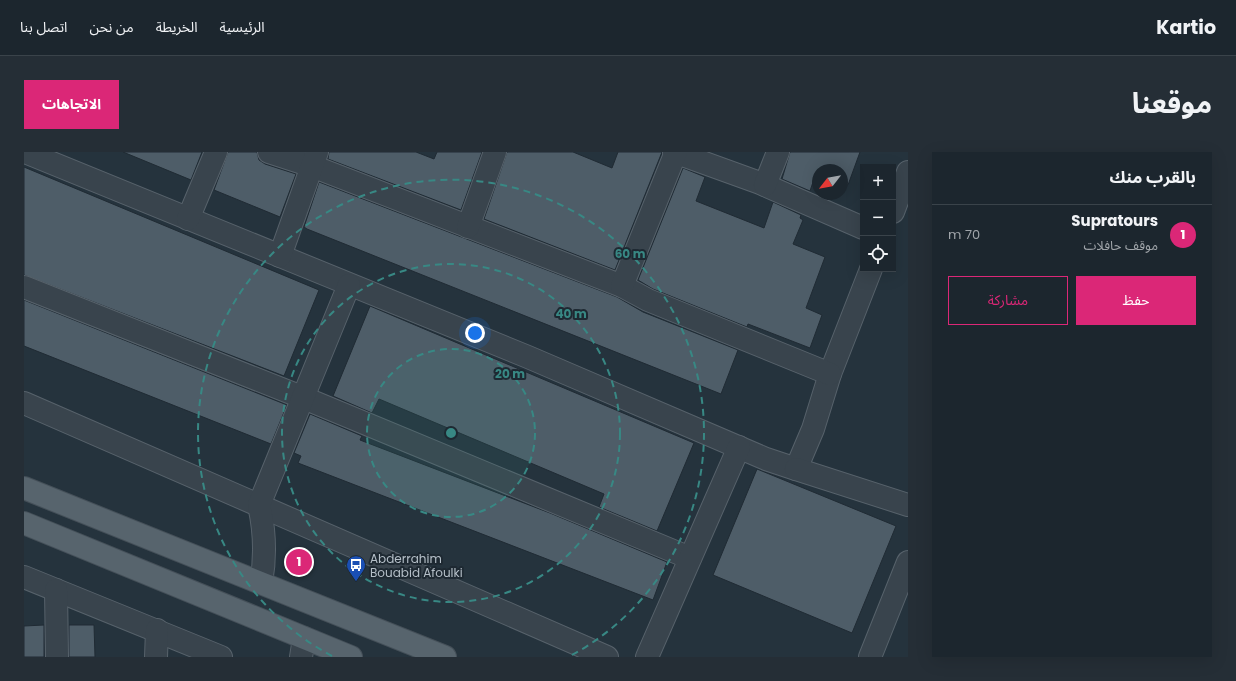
<!DOCTYPE html>
<html lang="ar">
<meta charset="utf-8">
<style>
:root{--surface:#1c262e;--page:#252e36;--text:#f1f3f6;--muted:#a0a5aa;--line:#3a434a;--accent:#db2777}
body{margin:0;font-family:Poppins,"Noto Sans Arabic",sans-serif;background:var(--page);color:var(--text);direction:rtl}
.controls{position:absolute;right:12px;top:12px;display:grid;overflow:hidden;border-radius:0px;box-shadow:0 4px 16px #0002}
.controls button{width:36px;height:36px;display:grid;place-items:center;padding:0;border:0;border-bottom:1px solid var(--line);background:var(--surface);color:var(--text);font:20px sans-serif}
.compass{position:absolute;left:788px;top:12px;width:36px;height:36px;border-radius:50%;background:var(--surface);box-shadow:0 4px 16px #0002;rotate:239deg}
.you{position:absolute;left:451px;top:181px;width:14px;height:14px;margin:-10px;border:3px solid #fff;border-radius:50%;background:#1a73e8;box-shadow:0 0 0 6px #1a73e833}
.badge{display:grid;place-items:center;width:26px;height:26px;border-radius:50%;background:var(--accent);color:#fff;font-size:13px;font-weight:700}
.pin{position:absolute;translate:-50% -50%;border:2px solid #fff;box-shadow:0 1px 4px #0006}
.list{margin:0;padding:0;list-style:none}
h2{display:flex;justify-content:space-between;align-items:center;height:52px;margin:0;padding:0 16px;font-size:17px}
h2 small{font-size:13px;font-weight:400;color:var(--muted)}
.list li{display:grid;grid-template-columns:26px 1fr auto;gap:12px;align-items:center;box-sizing:border-box;height:60px;padding:0 16px;border-top:1px solid var(--line)}
.list b{display:block;font-size:15px;white-space:nowrap}
.list p{margin:0;font-size:13px;white-space:nowrap;color:var(--muted)}
.list em{font-size:13px;font-style:normal;color:var(--muted)}
.actions{display:flex;gap:8px;padding:12px 16px}
.actions a{flex:1;padding:9px 0;border:1px solid var(--accent);border-radius:0px;text-align:center;font-size:14px;color:var(--accent)}
.actions .main{background:var(--accent);color:#fff}
.icon{flex:none;width:22px;height:22px;fill:none;stroke:currentColor;stroke-width:2;stroke-linecap:round;stroke-linejoin:round}
.map{position:relative;flex:none;width:884px;height:505px;overflow:hidden;direction:ltr;border-radius:0px}
header{display:flex;align-items:center;gap:24px;box-sizing:border-box;height:56px;padding:0 20px;background:var(--surface);border-bottom:1px solid var(--line)}
header strong{font-size:19px}
nav{display:flex;gap:22px;margin-inline-start:auto;font-size:14px}
.intro{display:flex;align-items:center;justify-content:space-between;box-sizing:border-box;height:96px;padding:0 24px}
h1{margin:0;font-size:28px}
.button{padding:10px 18px;border-radius:0px;background:var(--accent);color:#fff;font-size:14px;font-weight:700}
main{display:flex;gap:24px;padding:0 24px}
aside{flex:1;background:var(--surface);border-radius:0px;box-shadow:0 4px 16px #0002}
.map>svg:first-child{display:block}
</style>
<header>
<strong>Kartio</strong>
<nav><a>الرئيسية</a><a>الخريطة</a><a>من نحن</a><a>اتصل بنا</a></nav>
</header>
<div class="intro"><h1>موقعنا</h1><a class="button">الاتجاهات</a></div>
<main>
<aside>
<h2>بالقرب منك<small></small></h2>
<ul class="list">
<li><span class="badge">1</span><div><b>Supratours</b><p>موقف حافلات</p></div><em>70 m</em></li>
</ul>
<div class="actions"><a class="main">حفظ</a><a>مشاركة</a></div>
</aside>
<div class="map">
<svg width="884" height="505" viewBox="0 0 884 505">
<rect width="100%" height="100%" fill="#25333d"/>
<g fill="#4e5d68" stroke="#202b34">
<path d="M 99,0 L 178,0 L 167,28 Z"/>
<path d="M 204,0 L 233,0 L 235,8 L 241,12 L 272,22 L 256,65 L 190,38 Z"/>
<path d="M 305,0 L 392,0 L 410,7 L 413,0 L 458,0 L 437,58 L 304,7 Z"/>
<path d="M 483,0 L 549,0 L 588,16 L 594,0 L 638,0 L 591,118 L 460,67 Z"/>
<path d="M 766,0 L 836,0 L 824,33 L 818,31 L 818,18 L 794,18 L 794,22 L 792,21 L 786,39 L 758,27 Z"/>
<path d="M 0,15 L 295,138 L 260,224 L 0,123 Z"/>
<path d="M 659,16 L 681,25 L 672,49 L 740,76 L 749,50 L 777,63 L 776,66 L 779,68 L 769,92 L 801,105 L 782,156 L 798,163 L 786,196 L 724,172 L 723,175 L 629,137 L 614,128 Z"/>
<path d="M 295,30 L 593,145 L 619,160 L 714,198 L 697,242 L 283,77 L 280,75 Z"/>
<path d="M 0,148 L 263,253 L 247,292 L 0,194 Z"/>
<path d="M 346,154 L 670,291 L 633,379 L 575,355 L 580,342 L 355,247 L 348,261 L 309,244 Z"/>
<path d="M 286,262 L 338,284 L 336,288 L 526,361 L 643,410 L 629,448 L 274,311 L 277,304 L 270,301 Z"/>
<path d="M 733,317 L 872,374 L 828,481 L 689,423 Z"/>
<path d="M 20,473 L 20,505 L 0,505 L 0,474 Z"/>
<path d="M 45,473 L 70,473 L 71,505 L 45,505 Z"/>
</g>
<g fill="none" stroke-linecap="round" stroke-linejoin="round">
<g stroke="#57626b" stroke-width="24">
<g id="minor">
<path d="M 1,0 L 504,205 L 742,307 L 772,317 L 789,277 L 806,222 L 847,117"/>
<path d="M 245,0 L 288,14 L 598,134 L 624,148 L 806,222"/>
<path d="M 650,0 L 736,31 L 839,76"/>
<path d="M 741,33 L 754,0"/>
<path d="M 869,60 L 884,20"/>
<path d="M 164,67 L 192,0"/>
<path d="M 444,75 L 471,0"/>
<path d="M 256,104 L 293,0"/>
<path d="M 598,134 L 652,0"/>
<path d="M 0,135 L 280,246 L 666,406"/>
<path d="M 0,251 L 583,505"/>
<path d="M 772,317 L 884,353"/>
<path d="M 0,425 L 197,505"/>
<path d="M 237,431 C 242,404 241,380 235,353 L 325,133"/>
<path d="M 32,438 L 33,505"/>
<path d="M 132,505 L 133,478"/>
<path d="M 277,505 L 280,486"/>
<path d="M 623,505 L 715,295"/>
<path d="M 846,505 L 884,410"/>
</g>
</g>
<g stroke="#455059" stroke-width="24">
<g id="major">
<path d="M 0,336 L 421,505"/>
<path d="M 0,371 L 327,505"/>
</g>
</g>
<use href="#minor" stroke="#39444d" stroke-width="22"/>
<use href="#major" stroke="#57646d" stroke-width="22"/>
</g>
<circle cx="427" cy="281" r="84" fill="#388884" fill-opacity=".12"/>
<g fill="none" stroke="#388884" stroke-width="2" stroke-dasharray="7 5">
<circle cx="427" cy="281" r="84"/>
<circle cx="427" cy="281" r="169"/>
<path d="M308 504A253 253 0 1 1 546 504"/>
</g>
<defs>
<g id="bus-pin" transform="scale(1)"><path d="M0 17L-7.5 6A9.5 9.5 0 1 1 7.5 6Z" fill="#1a4fb4" stroke="#1e2932"/><path d="M-5-6H5V4H4V6H2V4H-2V6H-4V4H-5ZM-3.5-4V0h7V-4ZM-3.5 1.2v1.5H-2V1.2ZM2 1.2v1.5H3.5V1.2Z" fill="#fff"/></g>
</defs>
<g fill-rule="evenodd">
<use href="#bus-pin" x="332" y="413"/>
</g>
<g text-anchor="middle" dominant-baseline="central" stroke-width="4" stroke-linejoin="round" paint-order="stroke">
<g font-size="12" fill="#b5bfc8" stroke="#1e2932" text-anchor="start">
<text x="346" y="406">Abderrahim<tspan x="346" dy="14">Bouabid Afoulki</tspan></text>
</g>
</g>
<circle cx="427" cy="281" r="6" fill="#388884" stroke="#1e2932" stroke-width="2"/>
<g font-size="12" text-anchor="middle" font-weight="bold" fill="#388884" stroke="#1e2932" stroke-width="4" stroke-linejoin="round" paint-order="stroke">
<text x="606" y="106">60 m</text>
<text x="547" y="166">40 m</text>
<text x="486" y="226">20 m</text>
</g>
</svg>
<div class="controls">
<button>+</button>
<button>−</button>
<button><svg class="icon" aria-label="locate" viewBox="0 0 24 24"><circle cx="12" cy="12" r="6"/><path d="M12 2v4M12 18v4M2 12h4M18 12h4"/></svg></button>
</div>
<svg class="compass" viewBox="-18 -18 36 36"><path d="M0-13l5 13h-10z" fill="#e53935"/><path d="M0 13l5-13h-10z" fill="#a0a5aa"/></svg>
<div class="you"></div>
<div class="pin badge" style="left:275px;top:410px">1</div>
</div>
</main>
